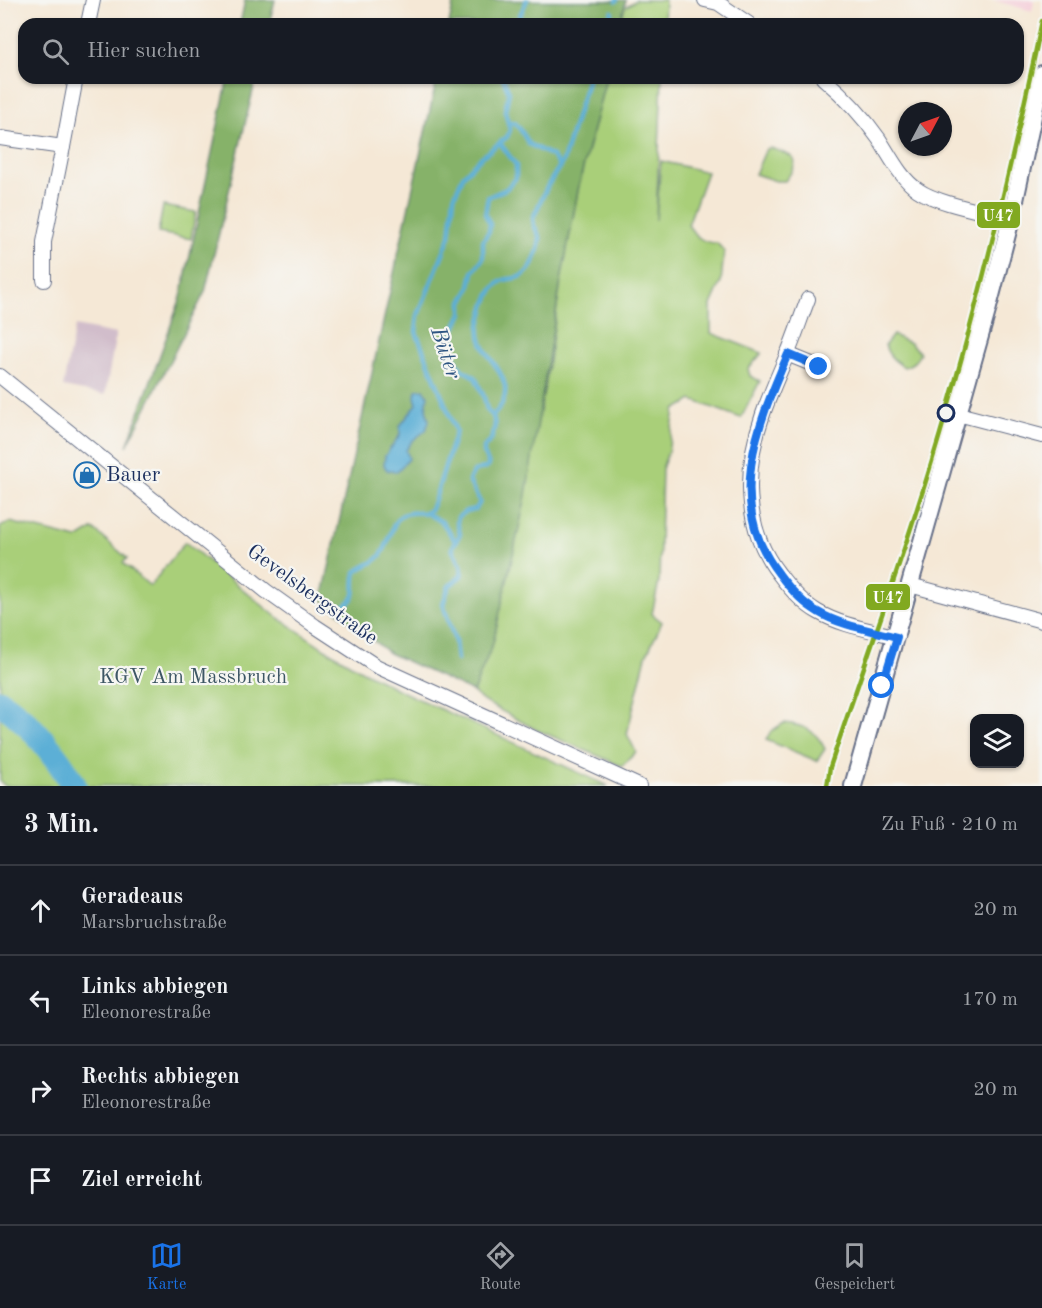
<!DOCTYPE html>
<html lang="de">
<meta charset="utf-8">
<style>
:root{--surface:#171b24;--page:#242831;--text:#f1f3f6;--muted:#9ea1a6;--line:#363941;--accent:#1a73e8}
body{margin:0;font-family:"Old Standard TT",serif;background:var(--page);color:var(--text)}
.controls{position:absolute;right:18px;bottom:18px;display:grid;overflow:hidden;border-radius:12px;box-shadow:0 2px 4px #0004}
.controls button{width:54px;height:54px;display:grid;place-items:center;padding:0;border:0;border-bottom:2px solid var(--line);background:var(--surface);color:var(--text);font:30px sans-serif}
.compass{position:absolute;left:898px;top:102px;width:54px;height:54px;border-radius:50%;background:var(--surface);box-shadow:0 2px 4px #0004;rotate:49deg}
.stop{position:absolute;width:18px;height:18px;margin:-14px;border:4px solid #1a73e8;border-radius:50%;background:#fff}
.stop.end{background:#1a73e8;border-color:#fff;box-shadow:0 2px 6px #0008}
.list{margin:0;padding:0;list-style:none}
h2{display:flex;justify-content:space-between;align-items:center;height:78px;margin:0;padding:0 24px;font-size:26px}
h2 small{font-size:20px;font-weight:400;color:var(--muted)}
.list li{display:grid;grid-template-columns:39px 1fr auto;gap:18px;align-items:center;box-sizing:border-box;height:90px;padding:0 24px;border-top:2px solid var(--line)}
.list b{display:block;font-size:22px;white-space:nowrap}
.list p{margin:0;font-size:20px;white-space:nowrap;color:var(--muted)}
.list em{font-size:20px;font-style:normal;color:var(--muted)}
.icon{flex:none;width:33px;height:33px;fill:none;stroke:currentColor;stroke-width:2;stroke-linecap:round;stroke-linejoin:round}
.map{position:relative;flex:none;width:1042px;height:786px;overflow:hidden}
.search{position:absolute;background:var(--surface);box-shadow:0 2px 4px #0004;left:18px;right:18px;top:18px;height:66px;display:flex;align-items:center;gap:15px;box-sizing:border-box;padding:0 21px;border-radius:18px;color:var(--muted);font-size:22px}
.sheet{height:438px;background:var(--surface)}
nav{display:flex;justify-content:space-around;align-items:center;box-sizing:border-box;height:84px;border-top:2px solid var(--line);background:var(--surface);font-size:16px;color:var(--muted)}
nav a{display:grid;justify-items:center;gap:3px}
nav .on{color:var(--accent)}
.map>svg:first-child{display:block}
</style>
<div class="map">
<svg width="1042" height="786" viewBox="0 0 1042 786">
<rect width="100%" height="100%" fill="#f6f6f2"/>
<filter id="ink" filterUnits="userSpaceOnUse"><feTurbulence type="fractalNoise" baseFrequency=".0167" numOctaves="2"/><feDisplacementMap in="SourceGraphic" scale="12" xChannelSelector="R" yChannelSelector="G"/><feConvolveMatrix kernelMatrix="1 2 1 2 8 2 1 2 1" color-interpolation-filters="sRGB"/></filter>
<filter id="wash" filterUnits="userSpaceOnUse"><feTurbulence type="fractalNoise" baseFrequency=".008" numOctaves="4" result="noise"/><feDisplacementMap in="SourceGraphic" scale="24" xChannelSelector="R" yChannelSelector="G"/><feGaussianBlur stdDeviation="1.35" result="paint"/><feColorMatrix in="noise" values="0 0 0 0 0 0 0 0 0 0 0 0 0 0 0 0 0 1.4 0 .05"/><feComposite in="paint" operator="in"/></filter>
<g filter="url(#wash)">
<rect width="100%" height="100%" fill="#f5e8d6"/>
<path fill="#f5cfda" d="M 993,0 L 1034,0 L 1032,11 Z"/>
<path fill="#d1bdcb" d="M 75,326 L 116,334 L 105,395 L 63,387 Z"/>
<g fill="#a9cf79" stroke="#627f6c" stroke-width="1.5">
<path d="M 636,0 L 665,0 L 664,24 L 620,24 L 625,7 Z"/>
<path d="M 606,78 L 662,78 L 656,220 L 661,161 L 707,172 L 688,225 C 696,237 703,243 717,243 L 724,251 L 721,282 L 711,305 L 711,333 L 762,353 L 748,369 L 750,376 L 760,381 L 741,418 L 692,400 L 675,410 L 668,452 L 662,469 L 659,581 L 652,614 L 662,622 L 646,656 L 627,734 L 636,752 L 622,766 L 535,729 L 483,701 L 473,692 L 493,643 L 546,381 L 561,281 L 580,180 Z"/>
<path d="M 771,148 C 795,157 803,158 785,181 L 776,181 L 755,174 L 766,149 Z"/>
<path d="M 163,206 L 196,212 L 191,239 L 158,233 Z"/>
<path d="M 893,335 L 910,343 L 920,353 C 917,361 912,365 904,367 C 895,361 888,356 885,345 Z"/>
<path d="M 10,522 L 77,539 L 93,529 L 127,558 L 123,563 L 150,586 L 185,542 L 273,614 L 325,649 L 361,670 L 399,690 L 608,786 L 5,786 L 0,781 L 0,527 Z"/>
<path d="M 784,723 C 804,725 816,730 825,749 L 817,761 L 766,740 L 771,731 Z"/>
</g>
<g fill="#86b269" stroke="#507064" stroke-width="1.5">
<path d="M 245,0 L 275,0 L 269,24 L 240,24 Z"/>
<path d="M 454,0 L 609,1 L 626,0 L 620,24 L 449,24 Z"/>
<path d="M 228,78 L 256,78 L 205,292 L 127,446 L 181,297 Z"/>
<path d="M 437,78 L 606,78 L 580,180 L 561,281 L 525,501 L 493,643 L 473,692 L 389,653 L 322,599 Z"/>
</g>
<path fill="#5bafd6" stroke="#3b6f9a" stroke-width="1.5" d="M 424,389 L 428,396 L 426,409 L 429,421 L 426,430 L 412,441 L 406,450 L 409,459 L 396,472 L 387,470 L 384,465 L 385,456 L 400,435 L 400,426 L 417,404 L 415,397 L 416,390 Z"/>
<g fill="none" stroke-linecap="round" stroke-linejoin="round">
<g stroke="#5bafd6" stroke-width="4.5">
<path d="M 616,1 L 617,0"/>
<path d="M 522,24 L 520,15 L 527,0"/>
<path d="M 608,24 L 612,12"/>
<path d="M 509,122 L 515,123 L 520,129 L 529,144 L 552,156 L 560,166"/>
<path d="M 493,416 L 487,410 L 484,397 L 475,377 L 461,369 L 451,352 L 454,343 L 454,330 L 462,313 L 462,302 L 469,290 L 473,272 L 483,258 L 483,241 L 489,231 L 490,224 L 485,214 L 488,197 L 506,189 L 516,178 L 516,165 L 500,143"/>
<path d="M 426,513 L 442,522 L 456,542"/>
<path d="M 338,609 C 363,597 351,590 356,572 C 363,565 374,564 380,556 C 398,533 385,508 426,513 L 431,509 L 435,499 L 456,431 L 416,332 L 418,315 L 450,236 L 454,197 L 463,176 L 479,159 L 507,137 L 510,130 L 505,111 L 509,92 L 503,78"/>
<path d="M 457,660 L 455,641 L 443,604 L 449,586 L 461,576 C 464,561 456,561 452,548 L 460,534 L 457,522 L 458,517 L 466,511 L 476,509 L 480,502 L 469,481 C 472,472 476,469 486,468 L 489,465 L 484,454 L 484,447 L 491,440 L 495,425 L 493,416 C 529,377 474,360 480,325 C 483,312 489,287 502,281 C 508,278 514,279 520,277 C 533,271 539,250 540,237 L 534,226 L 533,218 L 548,185 L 563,161 L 588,78"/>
</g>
<path stroke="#5bafd6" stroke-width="26" d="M 0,702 C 29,721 58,756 74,786"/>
</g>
</g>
<g filter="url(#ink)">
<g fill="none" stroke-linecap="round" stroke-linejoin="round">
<g stroke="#677088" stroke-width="16">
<g id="minor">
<path d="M 705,0 L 718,3 L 749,24"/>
<path d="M 88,24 L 93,0"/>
<path d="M 823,78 C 844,96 863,116 879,139 C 890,156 901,179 918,190 C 938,204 986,212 1011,219"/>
<path d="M 0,138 L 63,147 L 76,78"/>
<path d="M 44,280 L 44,242 L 63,147"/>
<path d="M 808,299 C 801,317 795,336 787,355 C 779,374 770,394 763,414 C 744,468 743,528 779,574 C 790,589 802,603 818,612 C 842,626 871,630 897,637"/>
<path d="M 787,354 L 819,367"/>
<path d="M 0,376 L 266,591 L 315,626 L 376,666 L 639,786"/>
<path d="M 958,414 L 1042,436"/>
<path d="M 910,585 L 1042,621"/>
</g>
</g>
<g stroke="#677088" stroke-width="20">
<path id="tertiary" d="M 853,786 L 987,311 L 1011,219 L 1042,74"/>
</g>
<use href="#minor" stroke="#fff" stroke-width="14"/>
<use href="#tertiary" stroke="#fff" stroke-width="16"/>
<g stroke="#f6f6f2" stroke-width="9">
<path id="tram-1" d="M 827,786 L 830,767 C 864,665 901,564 932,461 C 976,316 1011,169 1042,21"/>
</g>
<use href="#tram-1" stroke="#81a920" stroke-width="4.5"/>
</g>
</g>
<g fill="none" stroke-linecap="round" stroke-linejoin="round" filter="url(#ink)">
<path stroke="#1a73e8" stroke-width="8" d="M 819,367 L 788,354 C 757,426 724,504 779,574 C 790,589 802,603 818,612 C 841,626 871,630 897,637 L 882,686"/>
</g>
<defs>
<g id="shop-ring" transform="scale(1.35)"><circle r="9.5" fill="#f6f6f2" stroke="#1f6fb2" stroke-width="1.5"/><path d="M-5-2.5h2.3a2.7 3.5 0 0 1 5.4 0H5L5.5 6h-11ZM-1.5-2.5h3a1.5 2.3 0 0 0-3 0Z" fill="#1f6fb2"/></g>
</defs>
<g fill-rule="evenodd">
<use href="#shop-ring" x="87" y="475"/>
</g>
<circle fill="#f6f6f2" stroke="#1b2f5e" stroke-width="3" cx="946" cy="413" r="8"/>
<g text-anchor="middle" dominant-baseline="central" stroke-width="4.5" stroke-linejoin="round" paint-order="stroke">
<g font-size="21" fill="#1b2f5e" stroke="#f6f6f2" text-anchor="start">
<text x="106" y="475">Bauer</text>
</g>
<g font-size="21" fill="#1b2f5e" stroke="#f6f6f2">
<text transform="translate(312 595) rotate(36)">Gevelsbergstraße</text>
</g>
<g font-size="21" fill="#3e5765" stroke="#f6f6f2">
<text x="193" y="677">KGV Am Massbruch</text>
</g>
<g font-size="22" font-style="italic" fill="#2e5582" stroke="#f6f6f2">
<text transform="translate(445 353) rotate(71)">Büter</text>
</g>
</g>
<g stroke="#f6f6f2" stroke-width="2">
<rect x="976" y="201" width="45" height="28" rx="6" fill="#81a920"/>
<rect x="865" y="583" width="46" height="28" rx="6" fill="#81a920"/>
</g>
<g font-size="16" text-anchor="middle" font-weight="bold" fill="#fff">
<text x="998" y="221">U47</text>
<text x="888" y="603">U47</text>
</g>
</svg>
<div class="controls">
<button><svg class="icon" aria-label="layers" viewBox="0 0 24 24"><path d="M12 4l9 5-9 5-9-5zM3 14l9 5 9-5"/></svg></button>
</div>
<svg class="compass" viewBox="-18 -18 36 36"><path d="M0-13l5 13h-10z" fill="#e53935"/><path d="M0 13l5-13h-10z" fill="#9ea1a6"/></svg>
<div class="stop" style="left:882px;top:686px"></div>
<div class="stop end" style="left:819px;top:367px"></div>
<div class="search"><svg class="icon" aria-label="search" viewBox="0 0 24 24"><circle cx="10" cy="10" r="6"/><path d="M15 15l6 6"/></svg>Hier suchen</div>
</div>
<section class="sheet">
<h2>3 Min.<small>Zu Fuß · 210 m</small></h2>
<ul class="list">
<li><svg class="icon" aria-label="ahead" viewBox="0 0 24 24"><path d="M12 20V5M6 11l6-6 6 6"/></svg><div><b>Geradeaus</b><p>Marsbruchstraße</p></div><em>20 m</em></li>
<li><svg class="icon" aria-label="left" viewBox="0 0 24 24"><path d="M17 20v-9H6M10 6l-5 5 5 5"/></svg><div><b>Links abbiegen</b><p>Eleonorestraße</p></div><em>170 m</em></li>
<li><svg class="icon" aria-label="right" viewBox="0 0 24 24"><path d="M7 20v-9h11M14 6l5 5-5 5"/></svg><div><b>Rechts abbiegen</b><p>Eleonorestraße</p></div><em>20 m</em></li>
<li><svg class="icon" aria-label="arrive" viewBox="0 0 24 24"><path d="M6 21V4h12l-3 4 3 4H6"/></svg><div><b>Ziel erreicht</b></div></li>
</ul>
</section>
<nav>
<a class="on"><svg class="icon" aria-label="map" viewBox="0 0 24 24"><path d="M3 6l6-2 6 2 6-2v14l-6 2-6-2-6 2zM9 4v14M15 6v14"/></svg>Karte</a>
<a><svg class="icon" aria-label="directions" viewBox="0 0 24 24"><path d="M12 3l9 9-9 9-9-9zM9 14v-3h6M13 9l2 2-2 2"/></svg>Route</a>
<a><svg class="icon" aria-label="saved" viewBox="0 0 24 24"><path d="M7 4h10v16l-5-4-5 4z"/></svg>Gespeichert</a>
</nav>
